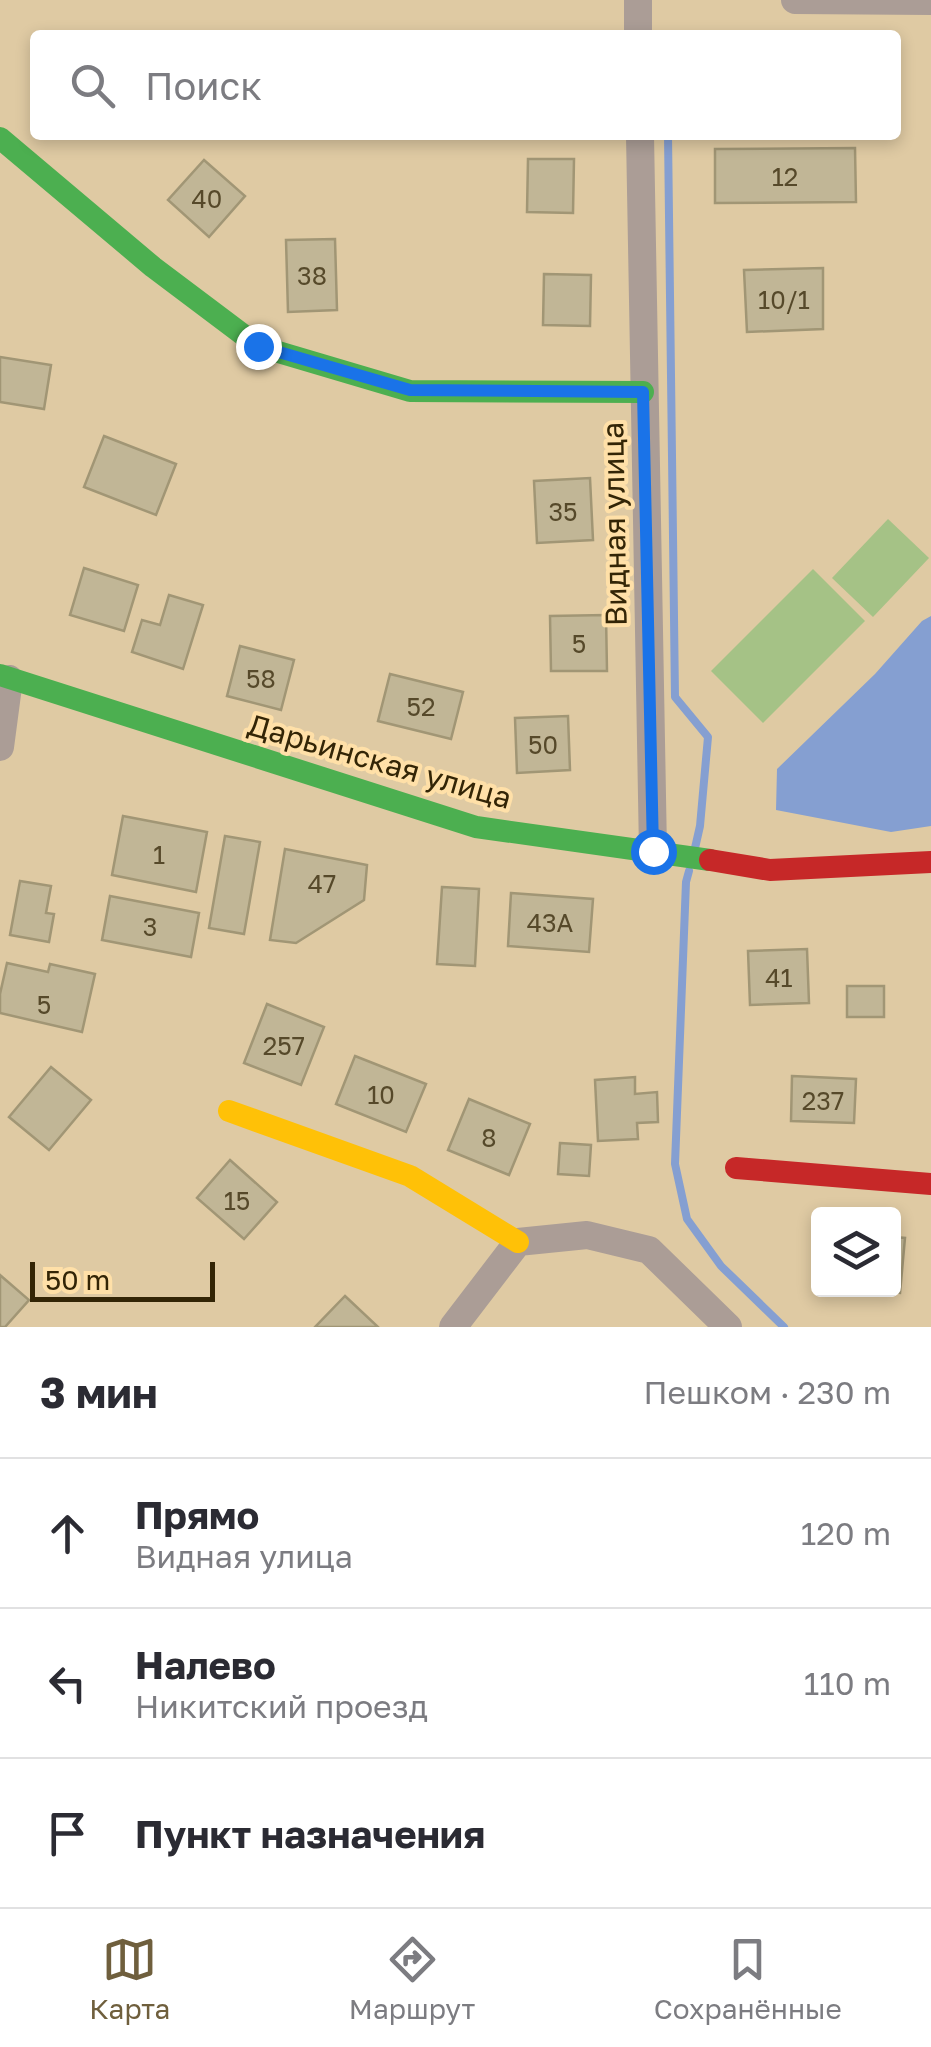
<!DOCTYPE html>
<html lang="ru">
<meta charset="utf-8">
<style>
:root{--surface:#fff;--page:#f2f2f3;--text:#2b2b33;--muted:#7c7c81;--line:#e1e1e2;--accent:#6f5f3d}
body{margin:0;font-family:"Golos Text",sans-serif;background:var(--page);color:var(--text)}
.controls{position:absolute;right:30px;bottom:30px;display:grid;overflow:hidden;border-radius:10px;box-shadow:0 5px 15px #0003}
.controls button{width:90px;height:90px;display:grid;place-items:center;padding:0;border:0;border-bottom:2px solid var(--line);background:var(--surface);color:var(--text);font:50px sans-serif}
.scale{position:absolute;left:30px;bottom:25px;width:185px;box-sizing:border-box;padding-left:10px;border:5px solid #332506;border-top:0;font-size:28px;line-height:35px;white-space:nowrap;color:#332506;-webkit-text-stroke:8px #ffe0a8;paint-order:stroke}
.stop{position:absolute;width:30px;height:30px;margin:-22px;border:8px solid #1a73e8;border-radius:50%;background:#fff}
.stop.end{background:#1a73e8;border-color:#fff;box-shadow:0 2px 10px #0008}
.list{margin:0;padding:0;list-style:none}
h2{display:flex;justify-content:space-between;align-items:center;height:130px;margin:0;padding:0 40px;font-size:42px}
h2 small{font-size:32px;font-weight:400;color:var(--muted)}
.list li{display:grid;grid-template-columns:65px 1fr auto;gap:30px;align-items:center;box-sizing:border-box;height:150px;padding:0 40px;border-top:2px solid var(--line)}
.list b{display:block;font-size:38px;white-space:nowrap}
.list p{margin:0;font-size:32px;white-space:nowrap;color:var(--muted)}
.list em{font-size:32px;font-style:normal;color:var(--muted)}
.icon{flex:none;width:55px;height:55px;fill:none;stroke:currentColor;stroke-width:2;stroke-linecap:round;stroke-linejoin:round}
.map{position:relative;flex:none;width:931px;height:1327px;overflow:hidden}
.search{position:absolute;background:var(--surface);box-shadow:0 5px 15px #0003;left:30px;right:30px;top:30px;height:110px;display:flex;align-items:center;gap:25px;box-sizing:border-box;padding:0 35px;border-radius:10px;color:var(--muted);font-size:38px}
.sheet{height:580px;background:var(--surface)}
nav{display:flex;justify-content:space-around;align-items:center;box-sizing:border-box;height:140px;border-top:2px solid var(--line);background:var(--surface);font-size:28px;color:var(--muted)}
nav a{display:grid;justify-items:center;gap:5px}
nav .on{color:var(--accent)}
.map>svg:first-child{display:block}
</style>
<div class="map">
<svg width="931" height="1327" viewBox="0 0 931 1327">
<rect width="100%" height="100%" fill="#dfcaa3"/>
<g fill="#a5c286">
<path d="M 888,519 L 929,558 L 873,617 L 832,578 Z"/>
<path d="M 813,569 L 865,621 L 763,723 L 711,671 Z"/>
</g>
<path fill="#859fd1" d="M 931,616 L 931,826 L 891,832 L 776,810 L 777,769 L 875,674 L 922,621 Z"/>
<g fill="none" stroke-linecap="round" stroke-linejoin="round">
<g stroke="#859fd1" stroke-width="8">
<path d="M 667,35 L 763,35"/>
<path d="M 668,135 L 675,697 L 708,737 L 700,826 L 695,848"/>
<path d="M 689,871 L 686,882 L 675,1164 L 687,1219 L 721,1266 L 784,1327"/>
</g>
</g>
<g fill="#c1b696" stroke="#a19675" stroke-width="2.5">
<path d="M 855,148 L 856,202 L 715,203 L 715,149 Z"/>
<path d="M 528,159 L 574,159 L 573,213 L 527,212 Z"/>
<path d="M 204,160 L 245,196 L 209,237 L 168,200 Z"/>
<path d="M 335,239 L 337,310 L 288,312 L 286,240 Z"/>
<path d="M 823,268 L 823,329 L 747,332 L 744,270 Z"/>
<path d="M 544,274 L 591,275 L 590,326 L 543,325 Z"/>
<path d="M 0,357 L 51,365 L 44,409 L 0,402 Z"/>
<path d="M 104,436 L 176,464 L 156,515 L 84,487 Z"/>
<path d="M 590,478 L 593,540 L 537,543 L 534,481 Z"/>
<path d="M 84,568 L 138,585 L 124,631 L 70,615 Z"/>
<path d="M 169,595 L 203,605 L 183,669 L 132,652 L 142,620 L 160,625 Z"/>
<path d="M 606,615 L 607,671 L 551,671 L 550,616 Z"/>
<path d="M 240,646 L 294,660 L 281,710 L 227,696 Z"/>
<path d="M 390,674 L 463,692 L 451,739 L 378,721 Z"/>
<path d="M 568,716 L 570,770 L 517,773 L 515,718 Z"/>
<path d="M 123,816 L 207,832 L 196,892 L 112,875 Z"/>
<path d="M 225,836 L 260,842 L 244,934 L 209,928 Z"/>
<path d="M 285,849 L 367,865 L 364,900 L 296,943 L 270,940 Z"/>
<path d="M 20,881 L 51,886 L 46,913 L 54,914 L 49,942 L 10,935 Z"/>
<path d="M 442,887 L 479,889 L 475,966 L 437,964 Z"/>
<path d="M 511,893 L 593,899 L 589,952 L 508,946 Z"/>
<path d="M 110,896 L 199,913 L 191,957 L 102,940 Z"/>
<path d="M 807,949 L 809,1003 L 750,1005 L 748,951 Z"/>
<path d="M 7,963 L 48,972 L 50,964 L 95,974 L 82,1032 L 0,1013 L 0,994 Z"/>
<rect x="847" y="986" width="37" height="31"/>
<path d="M 267,1004 L 324,1027 L 301,1085 L 244,1063 Z"/>
<path d="M 355,1056 L 426,1084 L 406,1132 L 336,1104 Z"/>
<path d="M 51,1067 L 91,1100 L 49,1150 L 9,1117 Z"/>
<path d="M 792,1076 L 856,1079 L 854,1123 L 791,1121 Z"/>
<path d="M 635,1077 L 635,1094 L 657,1092 L 658,1122 L 637,1123 L 638,1139 L 598,1141 L 595,1080 Z"/>
<path d="M 469,1099 L 530,1124 L 509,1175 L 448,1150 Z"/>
<path d="M 560,1143 L 591,1145 L 589,1176 L 558,1174 Z"/>
<path d="M 230,1160 L 277,1202 L 244,1239 L 197,1198 Z"/>
<path d="M 894,1237 L 905,1238 L 900,1293 L 864,1290 L 894,1290 Z"/>
<path d="M 0,1275 L 29,1300 L 5,1327 L 0,1327 Z"/>
<path d="M 345,1296 L 378,1327 L 315,1327 Z"/>
</g>
<g fill="none" stroke-linecap="round" stroke-linejoin="round">
<g stroke="#ab9d96" stroke-width="28">
<path d="M 638,0 L 638,35"/>
<path d="M 795,0 L 931,1"/>
<path d="M 640,135 L 653,851"/>
<path d="M 0,747 L 9,679"/>
<path d="M 453,1327 L 518,1242 L 587,1235 L 649,1250 L 728,1327"/>
</g>
<g stroke="#4caf50" stroke-width="22">
<path d="M 0,138 L 153,267 L 258,346 L 410,391 L 643,392"/>
<path d="M 0,675 L 476,827 L 710,860"/>
</g>
<path stroke="#ffc107" stroke-width="22" d="M 229,1111 L 410,1176 L 518,1242"/>
<g stroke="#c62828" stroke-width="22">
<path d="M 710,860 L 770,870 L 931,862"/>
<path d="M 736,1168 L 931,1184"/>
</g>
</g>
<g fill="none" stroke-linecap="round" stroke-linejoin="round">
<path stroke="#1a73e8" stroke-width="12" d="M 258,346 L 410,390 L 643,392 L 653,851"/>
</g>
<g text-anchor="middle" dominant-baseline="central" stroke-width="8" stroke-linejoin="round" paint-order="stroke">
<g font-size="25" fill="#56492a">
<text x="785" y="176">12</text>
<text x="207" y="198">40</text>
<text x="312" y="275">38</text>
<text x="784" y="299">10/1</text>
<text x="563" y="511">35</text>
<text x="579" y="643">5</text>
<text x="261" y="678">58</text>
<text x="421" y="706">52</text>
<text x="543" y="744">50</text>
<text x="159" y="854">1</text>
<text x="322" y="883">47</text>
<text x="550" y="922">43А</text>
<text x="150" y="926">3</text>
<text x="779" y="977">41</text>
<text x="44" y="1004">5</text>
<text x="284" y="1045">257</text>
<text x="381" y="1094">10</text>
<text x="823" y="1100">237</text>
<text x="489" y="1137">8</text>
<text x="237" y="1200">15</text>
</g>
<g font-size="30" fill="#332506" stroke="#ffe0a8">
<text transform="translate(614 524) rotate(-91)">Видная улица</text>
<text transform="translate(380 761) rotate(16)">Дарьинская улица</text>
</g>
</g>
</svg>
<div class="controls">
<button><svg class="icon" aria-label="layers" viewBox="0 0 24 24"><path d="M12 4l9 5-9 5-9-5zM3 14l9 5 9-5"/></svg></button>
</div>
<div class="scale">50 m</div>
<div class="stop" style="left:653px;top:851px"></div>
<div class="stop end" style="left:258px;top:346px"></div>
<div class="search"><svg class="icon" aria-label="search" viewBox="0 0 24 24"><circle cx="10" cy="10" r="6"/><path d="M15 15l6 6"/></svg>Поиск</div>
</div>
<section class="sheet">
<h2>3 мин<small>Пешком · 230 m</small></h2>
<ul class="list">
<li><svg class="icon" aria-label="ahead" viewBox="0 0 24 24"><path d="M12 20V5M6 11l6-6 6 6"/></svg><div><b>Прямо</b><p>Видная улица</p></div><em>120 m</em></li>
<li><svg class="icon" aria-label="left" viewBox="0 0 24 24"><path d="M17 20v-9H6M10 6l-5 5 5 5"/></svg><div><b>Налево</b><p>Никитский проезд</p></div><em>110 m</em></li>
<li><svg class="icon" aria-label="arrive" viewBox="0 0 24 24"><path d="M6 21V4h12l-3 4 3 4H6"/></svg><div><b>Пункт назначения</b></div></li>
</ul>
</section>
<nav>
<a class="on"><svg class="icon" aria-label="map" viewBox="0 0 24 24"><path d="M3 6l6-2 6 2 6-2v14l-6 2-6-2-6 2zM9 4v14M15 6v14"/></svg>Карта</a>
<a><svg class="icon" aria-label="directions" viewBox="0 0 24 24"><path d="M12 3l9 9-9 9-9-9zM9 14v-3h6M13 9l2 2-2 2"/></svg>Маршрут</a>
<a><svg class="icon" aria-label="saved" viewBox="0 0 24 24"><path d="M7 4h10v16l-5-4-5 4z"/></svg>Сохранённые</a>
</nav>
